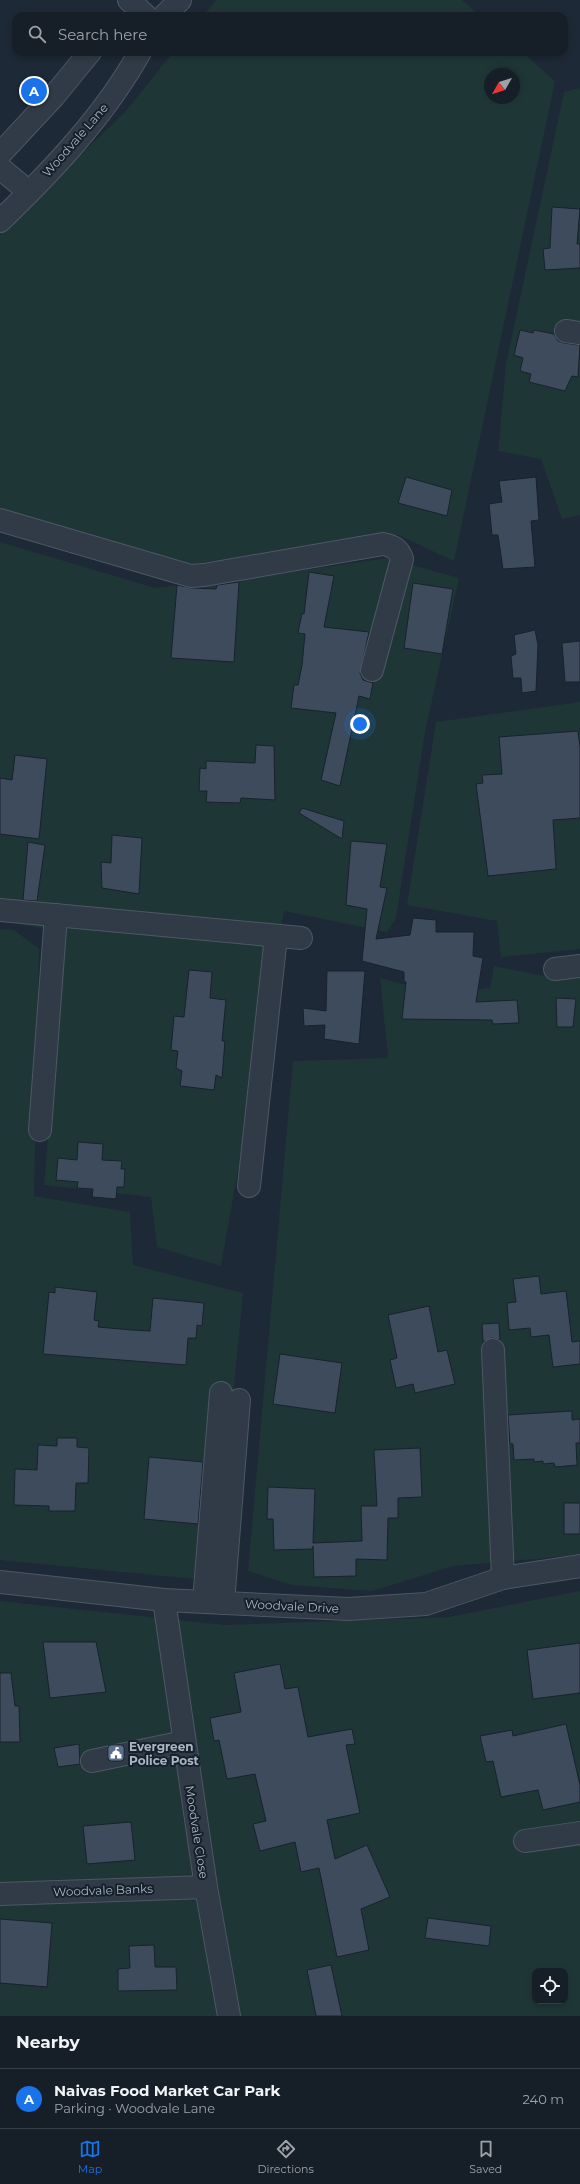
<!DOCTYPE html>
<meta charset="utf-8">
<style>
:root{--surface:#161f28;--page:#232c34;--text:#f1f3f6;--muted:#9ea2a8;--line:#353d45;--accent:#1a73e8}
body{margin:0;font-family:Montserrat,sans-serif;background:var(--page);color:var(--text)}
.controls{position:absolute;right:12px;bottom:12px;display:grid;overflow:hidden;border-radius:8px;box-shadow:0 2px 6px #0003}
.controls button{width:36px;height:36px;display:grid;place-items:center;padding:0;border:0;border-bottom:1px solid var(--line);background:var(--surface);color:var(--text);font:20px sans-serif}
.compass{position:absolute;left:484px;top:68px;width:36px;height:36px;border-radius:50%;background:var(--surface);box-shadow:0 2px 6px #0003;rotate:231deg}
.you{position:absolute;left:360px;top:724px;width:14px;height:14px;margin:-10px;border:3px solid #fff;border-radius:50%;background:#1a73e8;box-shadow:0 0 0 6px #1a73e833}
.badge{display:grid;place-items:center;width:26px;height:26px;border-radius:50%;background:var(--accent);color:#fff;font-size:13px;font-weight:700}
.pin{position:absolute;translate:-50% -50%;border:2px solid #fff;box-shadow:0 1px 4px #0006}
.list{margin:0;padding:0;list-style:none}
h2{display:flex;justify-content:space-between;align-items:center;height:52px;margin:0;padding:0 16px;font-size:17px}
h2 small{font-size:13px;font-weight:400;color:var(--muted)}
.list li{display:grid;grid-template-columns:26px 1fr auto;gap:12px;align-items:center;box-sizing:border-box;height:60px;padding:0 16px;border-top:1px solid var(--line)}
.list b{display:block;font-size:15px;white-space:nowrap}
.list p{margin:0;font-size:13px;white-space:nowrap;color:var(--muted)}
.list em{font-size:13px;font-style:normal;color:var(--muted)}
.icon{flex:none;width:22px;height:22px;fill:none;stroke:currentColor;stroke-width:2;stroke-linecap:round;stroke-linejoin:round}
.map{position:relative;flex:none;width:580px;height:2016px;overflow:hidden}
.search{position:absolute;background:var(--surface);box-shadow:0 2px 6px #0003;left:12px;right:12px;top:12px;height:44px;display:flex;align-items:center;gap:10px;box-sizing:border-box;padding:0 14px;border-radius:12px;color:var(--muted);font-size:15px}
.sheet{height:112px;background:var(--surface)}
nav{display:flex;justify-content:space-around;align-items:center;box-sizing:border-box;height:56px;border-top:1px solid var(--line);background:var(--surface);font-size:11px;color:var(--muted)}
nav a{display:grid;justify-items:center;gap:2px}
nav .on{color:var(--accent)}
.map>svg:first-child{display:block}
</style>
<div class="map">
<svg width="580" height="2016" viewBox="0 0 580 2016">
<rect width="100%" height="100%" fill="#1d2936"/>
<g fill="#1f3637" fill-rule="evenodd">
<path d="M 216,0 L 462,0 L 480,16 L 203,16 Z"/>
<path d="M 173,52 L 522,52 L 555,81 L 454,561 L 398,535 L 194,564 L 0,510 L 0,233 L 126,111 ZM 490,74 L 514,74 L 514,98 L 490,98 Z"/>
<path d="M 580,88 L 580,515 L 562,519 L 541,459 L 498,451 L 506,364 L 564,92 Z"/>
<path d="M 0,542 L 155,588 L 271,575 L 387,558 L 459,578 L 425,732 L 396,918 L 387,932 L 284,911 L 221,1266 L 157,1247 L 151,1197 L 44,1185 L 65,933 L 0,920 Z"/>
<path d="M 580,702 L 580,949 L 501,957 L 497,921 L 407,905 L 436,722 Z"/>
<path d="M 0,929 L 14,930 L 39,949 L 34,1196 L 130,1212 L 133,1265 L 243,1293 L 215,1581 L 0,1560 Z"/>
<path d="M 494,966 L 549,977 L 580,973 L 580,1555 L 453,1566 L 372,1591 L 292,1585 L 248,1571 L 293,1061 L 388,1058 L 380,978 L 440,994 L 490,988 Z"/>
<path d="M 580,1591 L 580,2016 L 0,2016 L 0,1601 L 225,1625 L 449,1617 ZM 535,1971 L 565,1971 L 565,2001 L 535,2001 Z"/>
</g>
<g fill="#3d4b5c" stroke="#18222d">
<path d="M 552,207 L 580,209 L 577,244 L 580,244 L 580,268 L 545,270 L 543,249 L 550,248 Z"/>
<path d="M 520,330 L 533,333 L 534,330 L 554,334 L 558,341 L 564,343 L 580,345 L 578,377 L 572,376 L 565,391 L 529,382 L 531,374 L 520,371 L 523,358 L 514,355 Z"/>
<path d="M 406,477 L 452,490 L 447,516 L 398,503 Z"/>
<path d="M 536,477 L 539,520 L 531,521 L 535,567 L 503,569 L 498,535 L 492,535 L 489,504 L 502,502 L 499,481 Z"/>
<path d="M 309,572 L 334,576 L 324,627 L 369,632 L 360,673 L 363,680 L 373,683 L 370,699 L 359,696 L 340,786 L 321,780 L 336,713 L 291,708 L 294,685 L 298,685 L 302,665 L 305,634 L 298,633 L 302,613 L 304,614 Z"/>
<path d="M 239,582 L 234,662 L 171,658 L 177,585 L 192,588 L 216,589 L 217,585 Z"/>
<path d="M 413,583 L 453,589 L 442,654 L 404,648 Z"/>
<path d="M 535,630 L 538,645 L 536,691 L 522,693 L 521,678 L 513,678 L 511,656 L 516,654 L 514,635 Z"/>
<path d="M 580,641 L 580,682 L 565,682 L 562,643 Z"/>
<path d="M 578,731 L 580,747 L 580,818 L 553,820 L 556,869 L 488,876 L 476,784 L 483,783 L 482,775 L 502,774 L 499,737 Z"/>
<path d="M 256,745 L 274,746 L 275,800 L 241,798 L 240,803 L 206,802 L 207,791 L 199,791 L 200,768 L 206,769 L 206,761 L 255,763 Z"/>
<path d="M 15,755 L 47,759 L 39,839 L 0,834 L 0,778 L 12,780 Z"/>
<path d="M 302,808 L 344,821 L 342,839 L 299,813 Z"/>
<path d="M 112,835 L 142,838 L 139,894 L 102,888 L 101,862 L 111,863 Z"/>
<path d="M 351,841 L 387,844 L 380,887 L 387,888 L 376,939 L 410,935 L 413,918 L 436,920 L 436,932 L 474,932 L 473,956 L 483,958 L 476,1002 L 517,1000 L 519,1023 L 493,1024 L 492,1020 L 402,1019 L 406,982 L 404,981 L 404,972 L 362,961 L 367,909 L 346,905 Z"/>
<path d="M 28,842 L 45,845 L 37,901 L 23,900 Z"/>
<path d="M 189,970 L 212,972 L 210,998 L 226,1000 L 222,1041 L 225,1041 L 222,1078 L 216,1075 L 214,1090 L 180,1086 L 182,1071 L 176,1068 L 178,1051 L 171,1050 L 174,1016 L 184,1017 Z"/>
<path d="M 327,971 L 365,971 L 359,1044 L 324,1039 L 325,1025 L 304,1026 L 303,1008 L 326,1011 Z"/>
<path d="M 556,998 L 576,999 L 573,1027 L 557,1027 Z"/>
<path d="M 78,1142 L 103,1144 L 102,1160 L 122,1161 L 121,1169 L 125,1169 L 124,1187 L 117,1187 L 116,1199 L 92,1197 L 93,1189 L 77,1188 L 78,1182 L 56,1180 L 58,1158 L 77,1160 Z"/>
<path d="M 539,1276 L 541,1294 L 566,1291 L 572,1342 L 580,1341 L 580,1364 L 553,1367 L 549,1335 L 531,1337 L 530,1328 L 509,1330 L 507,1303 L 516,1302 L 513,1279 Z"/>
<path d="M 55,1287 L 97,1292 L 94,1320 L 99,1321 L 98,1327 L 132,1330 L 150,1331 L 153,1298 L 204,1303 L 202,1326 L 197,1325 L 196,1338 L 188,1338 L 186,1365 L 43,1354 L 49,1292 L 55,1293 Z"/>
<path d="M 429,1306 L 438,1352 L 447,1350 L 455,1384 L 415,1393 L 413,1384 L 396,1388 L 390,1360 L 397,1358 L 388,1315 Z"/>
<path d="M 499,1323 L 500,1340 L 492,1338 L 483,1342 L 482,1324 Z"/>
<path d="M 280,1354 L 342,1363 L 335,1413 L 273,1404 Z"/>
<path d="M 572,1411 L 572,1420 L 580,1419 L 580,1443 L 576,1443 L 577,1465 L 555,1467 L 554,1463 L 543,1464 L 543,1461 L 534,1462 L 534,1459 L 514,1460 L 513,1444 L 510,1444 L 508,1415 Z"/>
<path d="M 57,1438 L 77,1438 L 77,1447 L 89,1448 L 88,1483 L 76,1483 L 75,1511 L 49,1511 L 49,1506 L 14,1505 L 15,1469 L 37,1470 L 38,1445 L 57,1446 Z"/>
<path d="M 420,1448 L 422,1497 L 398,1498 L 398,1518 L 388,1518 L 387,1560 L 356,1559 L 356,1576 L 314,1577 L 313,1546 L 313,1549 L 274,1550 L 273,1519 L 267,1519 L 268,1487 L 315,1489 L 313,1543 L 362,1541 L 361,1506 L 377,1506 L 374,1450 Z"/>
<path d="M 149,1457 L 203,1462 L 198,1524 L 144,1519 Z"/>
<rect x="564" y="1503" width="16" height="31"/>
<path d="M 43,1642 L 96,1642 L 106,1692 L 50,1698 Z"/>
<path d="M 580,1643 L 580,1693 L 533,1699 L 527,1650 Z"/>
<path d="M 280,1664 L 285,1689 L 298,1687 L 308,1737 L 352,1729 L 355,1744 L 346,1745 L 360,1813 L 327,1820 L 335,1859 L 367,1845 L 390,1897 L 361,1909 L 369,1950 L 337,1957 L 319,1868 L 301,1872 L 295,1842 L 260,1851 L 253,1824 L 266,1821 L 255,1774 L 227,1779 L 219,1740 L 214,1741 L 210,1718 L 241,1712 L 234,1673 Z"/>
<path d="M 0,1673 L 11,1673 L 15,1706 L 19,1706 L 20,1742 L 0,1742 Z"/>
<path d="M 566,1724 L 580,1785 L 580,1802 L 543,1810 L 538,1790 L 501,1797 L 493,1761 L 486,1762 L 480,1736 L 512,1730 L 513,1736 Z"/>
<path d="M 79,1744 L 80,1764 L 58,1767 L 54,1748 Z"/>
<path d="M 131,1822 L 135,1860 L 87,1864 L 83,1826 Z"/>
<path d="M 428,1918 L 491,1926 L 489,1946 L 425,1938 Z"/>
<path d="M 0,1919 L 52,1923 L 47,1987 L 0,1983 Z"/>
<path d="M 154,1945 L 155,1967 L 176,1967 L 177,1990 L 118,1991 L 118,1969 L 130,1968 L 129,1946 Z"/>
<path d="M 331,1965 L 342,2016 L 316,2016 L 307,1970 Z"/>
</g>
<g fill="none" stroke-linecap="round" stroke-linejoin="round">
<g stroke="#4d5865" stroke-width="24">
<g id="minor">
<path d="M 129,0 L 146,16"/>
<path d="M 164,16 L 180,0"/>
<path d="M 0,154 L 54,96 L 90,52"/>
<path d="M 0,168 L 29,192"/>
<path d="M 0,221 C 52,171 105,115 140,52"/>
<path d="M 566,331 L 580,333"/>
<path d="M 0,520 L 191,576 L 204,575 L 383,544 C 393,546 399,549 402,559 L 372,670"/>
<path d="M 0,910 L 301,938"/>
<path d="M 555,969 L 580,966"/>
<path d="M 40,1130 L 56,915"/>
<path d="M 249,1186 L 276,936"/>
<path d="M 493,1350 L 503,1578"/>
<path d="M 0,1582 L 164,1600 L 348,1609 L 426,1604 L 503,1578 L 580,1566"/>
<path d="M 164,1600 L 206,1887 L 229,2016"/>
<path d="M 204,1601 L 221,1393"/>
<path d="M 223,1603 L 239,1400"/>
<path d="M 92,1761 L 184,1742"/>
<path d="M 525,1841 L 580,1833"/>
<path d="M 0,1894 L 206,1887"/>
</g>
</g>
<use href="#minor" stroke="#303b47" stroke-width="22"/>
</g>
<defs>
<g id="civic-square" transform="scale(0.9)"><rect x="-9" y="-9" width="18" height="18" rx="4" fill="#5c6f8a" stroke="#16202b"/><path d="M-.6-6.5H3V-4.5H.6V-3L4-1V1h2V6H-6V1h2V-1L-.6-3ZM-1.2 2.5V6h2.4V2.5Z" fill="#fff"/></g>
</defs>
<g fill-rule="evenodd">
<use href="#civic-square" x="116" y="1753"/>
</g>
<g text-anchor="middle" dominant-baseline="central" stroke-width="4" stroke-linejoin="round" paint-order="stroke">
<g font-size="12" fill="#a9b5c5" stroke="#16202b">
<text transform="translate(75 140) rotate(-49)">Woodvale Lane</text>
<text transform="translate(292 1606) rotate(3)">Woodvale Drive</text>
<text transform="translate(197 1832) rotate(81)">Moodvale Close</text>
<text transform="translate(103 1890) rotate(-2)">Woodvale Banks</text>
</g>
<g font-size="12" font-weight="bold" fill="#a9b5c5" stroke="#16202b" text-anchor="start">
<text x="129" y="1746">Evergreen<tspan x="129" dy="14">Police Post</tspan></text>
</g>
</g>
</svg>
<div class="controls">
<button><svg class="icon" aria-label="locate" viewBox="0 0 24 24"><circle cx="12" cy="12" r="6"/><path d="M12 2v4M12 18v4M2 12h4M18 12h4"/></svg></button>
</div>
<svg class="compass" viewBox="-18 -18 36 36"><path d="M0-13l5 13h-10z" fill="#e53935"/><path d="M0 13l5-13h-10z" fill="#9ea2a8"/></svg>
<div class="you"></div>
<div class="pin badge" style="left:34px;top:91px">A</div>
<div class="search"><svg class="icon" aria-label="search" viewBox="0 0 24 24"><circle cx="10" cy="10" r="6"/><path d="M15 15l6 6"/></svg>Search here</div>
</div>
<section class="sheet">
<h2>Nearby<small></small></h2>
<ul class="list">
<li><span class="badge">A</span><div><b>Naivas Food Market Car Park</b><p>Parking · Woodvale Lane</p></div><em>240 m</em></li>
</ul>
</section>
<nav>
<a class="on"><svg class="icon" aria-label="map" viewBox="0 0 24 24"><path d="M3 6l6-2 6 2 6-2v14l-6 2-6-2-6 2zM9 4v14M15 6v14"/></svg>Map</a>
<a><svg class="icon" aria-label="directions" viewBox="0 0 24 24"><path d="M12 3l9 9-9 9-9-9zM9 14v-3h6M13 9l2 2-2 2"/></svg>Directions</a>
<a><svg class="icon" aria-label="saved" viewBox="0 0 24 24"><path d="M7 4h10v16l-5-4-5 4z"/></svg>Saved</a>
</nav>
